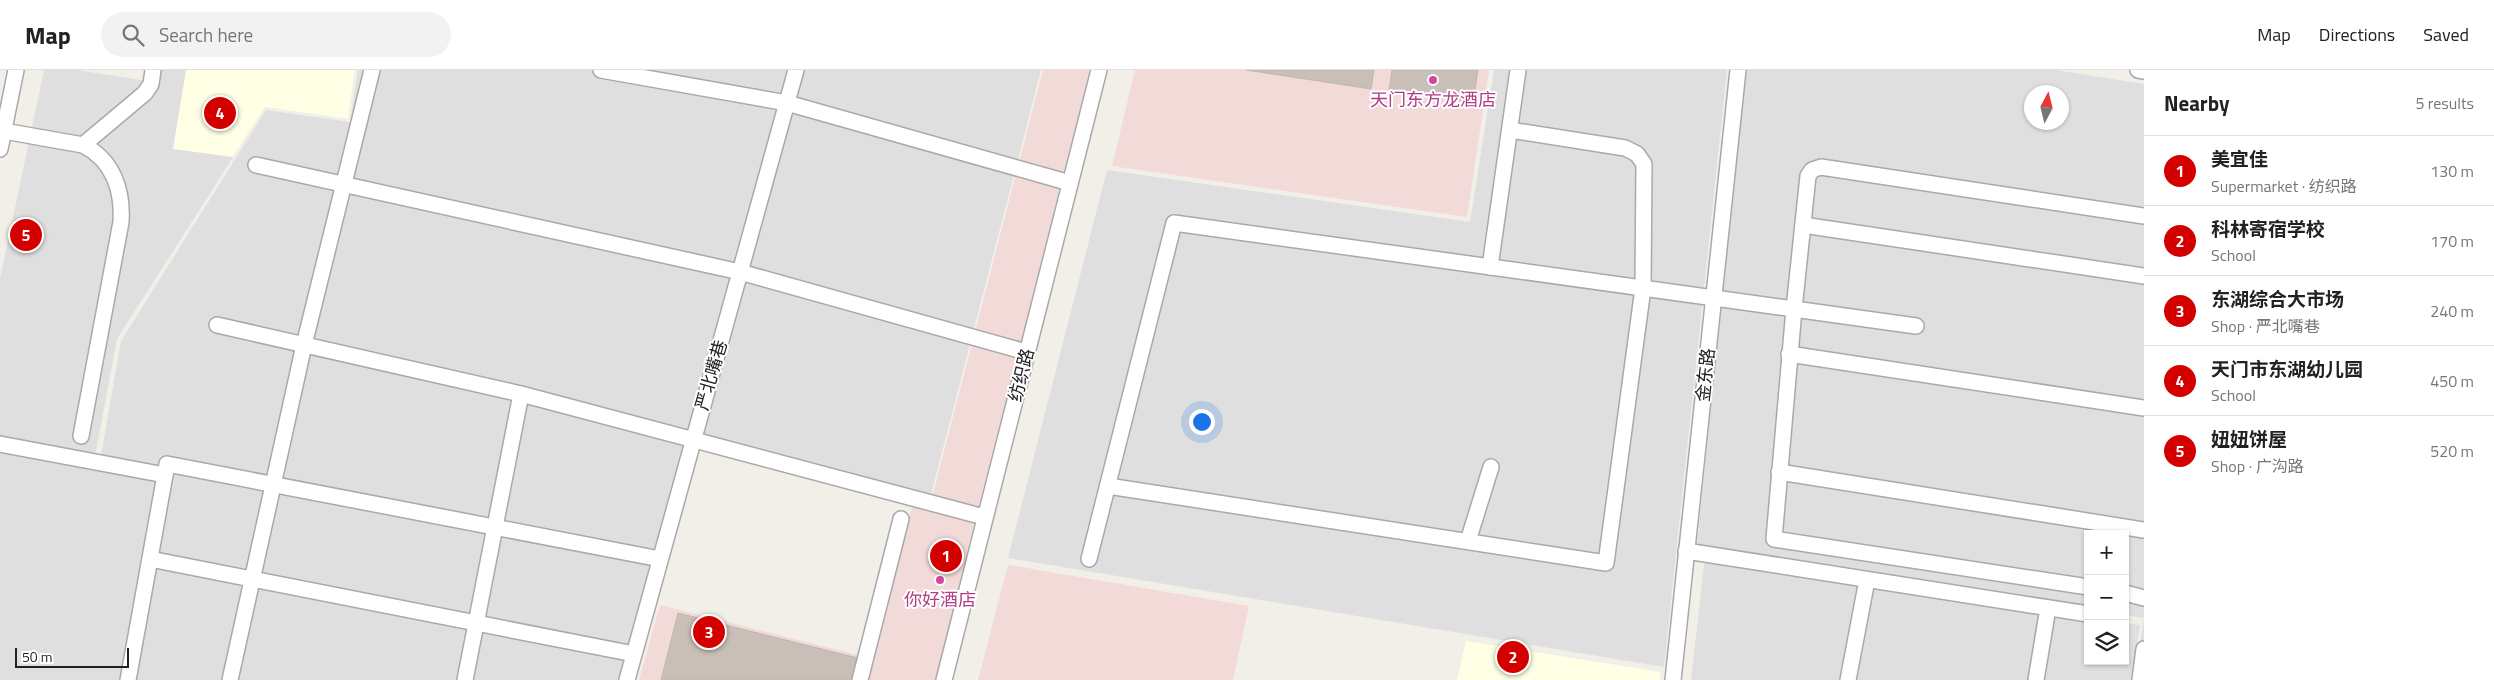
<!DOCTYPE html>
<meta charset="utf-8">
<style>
:root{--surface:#fff;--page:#f2f2f2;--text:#222;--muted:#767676;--line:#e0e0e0;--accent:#d40000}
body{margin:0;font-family:"Titillium Web","Noto Sans SC",sans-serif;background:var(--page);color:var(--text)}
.controls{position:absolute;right:15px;bottom:15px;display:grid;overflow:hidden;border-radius:0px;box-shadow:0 1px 4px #0004}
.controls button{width:45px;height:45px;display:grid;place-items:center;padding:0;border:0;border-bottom:1px solid var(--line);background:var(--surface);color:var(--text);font:25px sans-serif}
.compass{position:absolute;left:2024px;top:15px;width:45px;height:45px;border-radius:50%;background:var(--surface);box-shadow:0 1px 4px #0004;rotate:7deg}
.scale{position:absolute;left:15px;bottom:12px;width:114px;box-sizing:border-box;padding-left:5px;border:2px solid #222;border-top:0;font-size:14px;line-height:18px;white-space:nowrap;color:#222;-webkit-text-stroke:4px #fff;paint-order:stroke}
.you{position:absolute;left:1201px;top:351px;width:18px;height:18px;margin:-12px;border:4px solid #fff;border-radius:50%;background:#1a73e8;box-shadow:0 0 0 8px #1a73e833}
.badge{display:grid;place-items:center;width:32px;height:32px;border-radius:50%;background:var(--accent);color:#fff;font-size:16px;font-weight:700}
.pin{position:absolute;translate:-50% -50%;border:2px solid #fff;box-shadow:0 1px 5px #0006}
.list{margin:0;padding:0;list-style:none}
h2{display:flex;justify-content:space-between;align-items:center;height:65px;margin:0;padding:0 20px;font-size:21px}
h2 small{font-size:16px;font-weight:400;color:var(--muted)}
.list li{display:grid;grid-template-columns:32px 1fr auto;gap:15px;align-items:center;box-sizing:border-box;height:70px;padding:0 20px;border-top:1px solid var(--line)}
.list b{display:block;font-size:19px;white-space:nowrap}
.list p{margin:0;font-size:16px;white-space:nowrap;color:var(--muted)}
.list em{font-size:16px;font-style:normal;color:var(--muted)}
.icon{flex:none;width:28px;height:28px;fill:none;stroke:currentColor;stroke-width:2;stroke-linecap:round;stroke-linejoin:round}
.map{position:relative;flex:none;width:2144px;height:610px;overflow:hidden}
header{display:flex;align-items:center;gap:30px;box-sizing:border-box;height:70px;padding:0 25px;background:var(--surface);border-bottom:1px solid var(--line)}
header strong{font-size:24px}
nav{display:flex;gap:28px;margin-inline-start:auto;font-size:18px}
.search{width:350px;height:45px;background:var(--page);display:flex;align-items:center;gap:12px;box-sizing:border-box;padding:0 18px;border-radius:28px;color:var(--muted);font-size:19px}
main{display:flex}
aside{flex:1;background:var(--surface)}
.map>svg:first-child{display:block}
</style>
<header>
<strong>Map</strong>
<div class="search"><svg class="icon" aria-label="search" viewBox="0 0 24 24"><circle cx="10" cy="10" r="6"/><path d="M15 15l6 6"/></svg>Search here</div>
<nav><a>Map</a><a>Directions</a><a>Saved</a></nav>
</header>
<main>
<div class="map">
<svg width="2144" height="610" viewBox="0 0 2144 610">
<rect width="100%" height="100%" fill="#f2efe9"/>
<g fill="#e0dfdf" fill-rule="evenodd">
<path d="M 44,0 L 77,0 L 147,11 L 149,0 L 355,0 L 348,49 L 265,37 L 117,269 L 95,386 L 0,367 L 0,209 Z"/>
<path d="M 358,0 L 1041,0 L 930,428 L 701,368 L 634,610 L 0,610 L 0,379 L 99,397 L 121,271 L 266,40 L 350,52 Z"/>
<path d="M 1494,0 L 1727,0 L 1664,597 L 1008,488 L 1107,100 L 1470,152 Z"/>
<path d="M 1745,0 L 2056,0 L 2144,14 L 2144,610 L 2134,610 L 2144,548 L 2125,545 L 2125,464 L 2088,464 L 2088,539 L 1697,476 ZM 2032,22 L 2062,22 L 2062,52 L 2032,52 Z"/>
<path d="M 1705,487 L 2088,547 L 2088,591 L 2125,591 L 2125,553 L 2140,555 L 2131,610 L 1691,610 Z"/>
</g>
<g fill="#f2dad9">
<path d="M 1043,0 L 1090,0 L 978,440 L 932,428 Z"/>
<path d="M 1135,0 L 1489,0 L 1467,147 L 1112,96 Z"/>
<path d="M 913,433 L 975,449 L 936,610 L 867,610 Z"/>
<path d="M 1008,495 L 1249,536 L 1233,610 L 978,610 Z"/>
<path d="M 660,535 L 870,588 L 865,610 L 639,610 Z"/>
</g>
<g fill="#ffffe5">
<path d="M 186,0 L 355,0 L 348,49 L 265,37 L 233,87 L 173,79 Z"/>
<path d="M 1466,571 L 1660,602 L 1660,610 L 1457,610 Z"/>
</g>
<g fill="#c7bfb8" stroke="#c4b6ab">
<path d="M 1246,0 L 1374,0 L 1371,19 Z"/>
<path d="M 1392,0 L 1478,0 L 1473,32 L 1389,20 Z"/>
<path d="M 678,543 L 858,588 L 853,610 L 661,610 Z"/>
</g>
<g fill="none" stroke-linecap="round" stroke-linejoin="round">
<g stroke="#a9a9a9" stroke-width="18">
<g id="minor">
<path d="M 601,0 L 787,33 L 1070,113"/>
<path d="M 2138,0 L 2144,1"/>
<path d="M 4,61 L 83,75 C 113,90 123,120 121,152 L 81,366"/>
<path d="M 83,75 L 145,23 L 151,14 L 153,0"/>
<path d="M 0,79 L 16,0"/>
<path d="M 256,95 L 740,202 L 1026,282"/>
<path d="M 1803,155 L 2144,206"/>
<path d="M 1490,197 L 1518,0"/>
<path d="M 217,255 L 521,324"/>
<path d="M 1916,256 L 1794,239 L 1808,106 L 1812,100 L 1821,97 L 2144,146"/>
<path d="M 1789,284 L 2144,338"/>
<path d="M 0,374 L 165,405"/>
<path d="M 1779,402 L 2144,460"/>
<path d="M 1108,416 L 1606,493 L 1643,218 L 1644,94 L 1637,84 L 1625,78 L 1510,60"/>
<path d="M 1468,471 L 1491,397"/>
<path d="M 1686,481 L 2088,544"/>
<path d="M 150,489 L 634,584"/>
<path d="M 1089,489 L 1174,153 L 1794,239 L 1774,469 L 2088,517"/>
<path d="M 2125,523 L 2144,528"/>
<path d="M 128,610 L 167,394 L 660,489"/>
<path d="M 230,610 L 304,275 L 372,0"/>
<path d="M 465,610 L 521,324 L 984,447"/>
<path d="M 627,610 L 796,0"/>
<path d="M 860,610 L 901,449"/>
<path d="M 944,610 L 1099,0"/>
<path d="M 1673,610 L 1738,0"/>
<path d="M 1848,610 L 1867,510"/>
<path d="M 2036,610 L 2048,538"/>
<path d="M 2140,610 L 2144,579"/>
</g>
</g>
<use href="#minor" stroke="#fff" stroke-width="15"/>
</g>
<g fill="#d1479c" stroke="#fff" stroke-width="2">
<circle cx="1433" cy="10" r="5"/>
<circle cx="940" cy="510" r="5"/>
</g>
<g text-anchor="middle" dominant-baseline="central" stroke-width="4" stroke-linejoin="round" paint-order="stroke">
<g font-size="18" fill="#b23c85" stroke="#fff">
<text x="1433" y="29">天门东方龙酒店</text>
<text x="940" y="529">你好酒店</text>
</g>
<g font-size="18" fill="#222" stroke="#fff">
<text transform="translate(711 305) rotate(-74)">严北嘴巷</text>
<text transform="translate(1021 305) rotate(-76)">纺织路</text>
<text transform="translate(1705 305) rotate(-84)">金东路</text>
</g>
</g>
</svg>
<div class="controls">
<button>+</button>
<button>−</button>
<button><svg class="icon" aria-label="layers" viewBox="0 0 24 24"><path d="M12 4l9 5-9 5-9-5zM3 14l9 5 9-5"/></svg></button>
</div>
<svg class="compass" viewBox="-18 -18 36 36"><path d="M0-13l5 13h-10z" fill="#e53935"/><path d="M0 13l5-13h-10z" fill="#767676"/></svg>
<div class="scale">50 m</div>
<div class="you"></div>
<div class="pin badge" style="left:946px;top:486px">1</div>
<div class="pin badge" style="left:1513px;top:587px">2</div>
<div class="pin badge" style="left:709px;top:562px">3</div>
<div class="pin badge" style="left:220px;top:43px">4</div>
<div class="pin badge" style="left:26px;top:165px">5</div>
</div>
<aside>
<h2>Nearby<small>5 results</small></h2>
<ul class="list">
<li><span class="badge">1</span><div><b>美宜佳</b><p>Supermarket · 纺织路</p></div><em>130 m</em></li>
<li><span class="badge">2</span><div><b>科林寄宿学校</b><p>School</p></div><em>170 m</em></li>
<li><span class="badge">3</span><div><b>东湖综合大市场</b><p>Shop · 严北嘴巷</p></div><em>240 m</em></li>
<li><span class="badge">4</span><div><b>天门市东湖幼儿园</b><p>School</p></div><em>450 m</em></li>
<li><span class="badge">5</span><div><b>妞妞饼屋</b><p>Shop · 广沟路</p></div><em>520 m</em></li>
</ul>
</aside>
</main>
